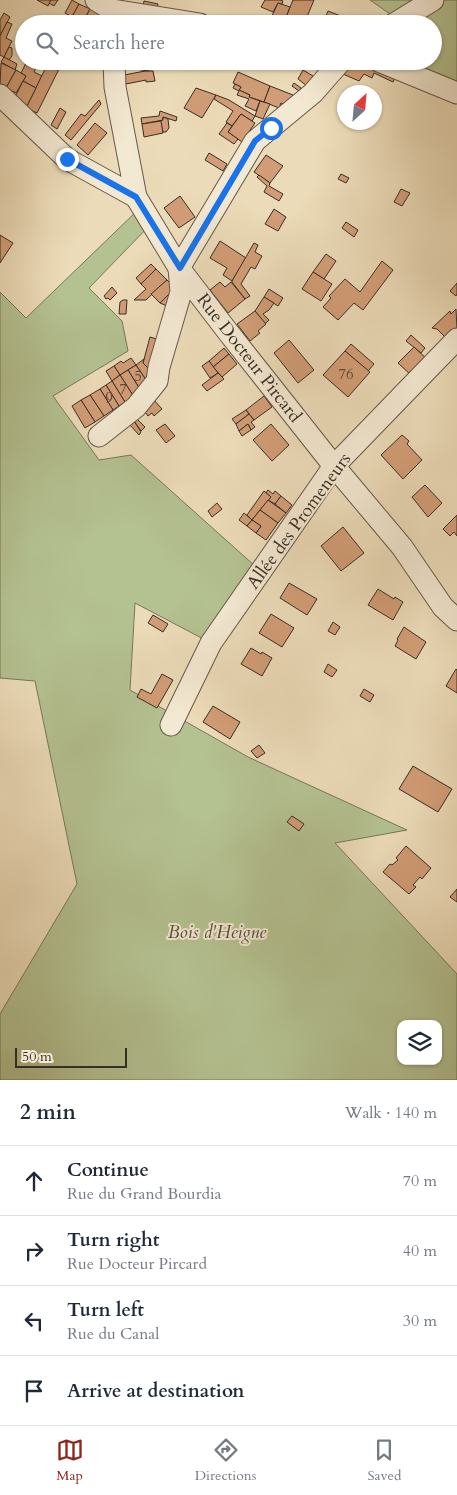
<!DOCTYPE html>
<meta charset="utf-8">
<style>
:root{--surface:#fff;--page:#f6f6f7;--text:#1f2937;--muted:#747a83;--line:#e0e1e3;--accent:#8f2418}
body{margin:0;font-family:Cardo,serif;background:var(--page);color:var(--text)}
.controls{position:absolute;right:15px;bottom:15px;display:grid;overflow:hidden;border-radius:10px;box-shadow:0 1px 4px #0004}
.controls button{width:45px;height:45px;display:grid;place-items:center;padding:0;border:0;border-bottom:1px solid var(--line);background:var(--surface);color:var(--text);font:25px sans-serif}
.compass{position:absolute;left:337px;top:85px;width:45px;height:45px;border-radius:50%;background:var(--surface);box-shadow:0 1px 4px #0004;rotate:26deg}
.scale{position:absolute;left:15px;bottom:12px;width:112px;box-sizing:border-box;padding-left:5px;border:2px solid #372e25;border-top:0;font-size:14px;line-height:18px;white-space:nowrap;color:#372e25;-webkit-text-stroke:4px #f3e8d1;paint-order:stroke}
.stop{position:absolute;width:15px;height:15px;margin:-11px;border:4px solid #1a73e8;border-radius:50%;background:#fff}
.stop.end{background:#1a73e8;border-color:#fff;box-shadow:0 1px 5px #0008}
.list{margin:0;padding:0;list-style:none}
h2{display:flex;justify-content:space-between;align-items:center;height:65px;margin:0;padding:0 20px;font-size:21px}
h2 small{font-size:16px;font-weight:400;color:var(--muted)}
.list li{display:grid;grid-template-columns:32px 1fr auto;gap:15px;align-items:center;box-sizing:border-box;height:70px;padding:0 20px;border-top:1px solid var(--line)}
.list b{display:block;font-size:19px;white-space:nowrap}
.list p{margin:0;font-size:16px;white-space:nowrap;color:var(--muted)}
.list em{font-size:16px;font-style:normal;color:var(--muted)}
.icon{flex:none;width:28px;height:28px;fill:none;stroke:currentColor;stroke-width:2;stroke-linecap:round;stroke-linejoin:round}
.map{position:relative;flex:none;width:457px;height:1080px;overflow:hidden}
.search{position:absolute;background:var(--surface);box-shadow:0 1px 4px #0004;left:15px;right:15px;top:15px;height:55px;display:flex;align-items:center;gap:12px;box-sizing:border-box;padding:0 18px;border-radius:28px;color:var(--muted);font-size:19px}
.sheet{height:345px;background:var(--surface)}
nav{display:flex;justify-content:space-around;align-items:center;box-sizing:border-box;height:70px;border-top:1px solid var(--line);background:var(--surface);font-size:14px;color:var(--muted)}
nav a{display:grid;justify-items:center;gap:2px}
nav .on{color:var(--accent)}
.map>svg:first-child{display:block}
</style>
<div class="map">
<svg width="457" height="1080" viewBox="0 0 457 1080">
<rect width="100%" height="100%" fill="#ecdbb8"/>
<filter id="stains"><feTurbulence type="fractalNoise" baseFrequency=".004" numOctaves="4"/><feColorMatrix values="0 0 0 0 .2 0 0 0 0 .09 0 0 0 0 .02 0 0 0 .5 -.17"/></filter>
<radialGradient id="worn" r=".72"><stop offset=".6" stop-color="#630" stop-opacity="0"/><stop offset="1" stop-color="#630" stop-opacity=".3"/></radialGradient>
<g fill="#b4c191" stroke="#76785b" fill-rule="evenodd">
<path d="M 370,0 L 457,0 L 457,97 L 378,61 L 433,61 L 433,24 L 394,24 L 425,4 L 390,14 Z"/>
<path d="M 141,207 L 152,223 L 89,288 L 122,321 L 128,351 L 53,396 L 99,460 L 131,455 L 255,566 L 211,643 L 135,603 L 130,690 L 248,757 L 407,830 L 335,843 L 457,974 L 457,1080 L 0,1080 L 0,1014 L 77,884 L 35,681 L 0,678 L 0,292 L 26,318 ZM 401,1024 L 438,1024 L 438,1061 L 401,1061 Z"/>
</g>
<g fill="#d29d76" stroke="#372e25">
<path d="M 37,0 L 51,0 L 48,6 Z"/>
<path d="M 51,0 L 58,0 L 54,6 L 49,3 Z"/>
<path d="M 72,0 L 79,4 L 72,17 L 65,13 Z"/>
<path d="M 265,0 L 280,0 L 283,1 L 282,4 L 278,3 L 273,12 L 261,7 Z"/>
<path d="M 293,0 L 314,0 L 304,24 L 286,17 Z"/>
<path d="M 144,1 L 158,4 L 156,14 L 142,11 Z"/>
<path d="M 278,3 L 290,7 L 286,17 L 282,15 L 280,21 L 271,18 Z"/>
<path d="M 79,4 L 90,9 L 82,24 L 73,24 L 69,22 Z"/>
<path d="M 90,9 L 100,13 L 95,24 L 82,24 Z"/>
<path d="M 328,11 L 346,18 L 344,24 L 323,24 Z"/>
<path d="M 4,13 L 10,17 L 0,36 L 0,20 Z"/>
<path d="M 7,22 L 12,24 L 6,38 L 12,41 L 4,57 L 0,55 L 0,36 Z"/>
<path d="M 9,47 L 12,48 L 12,56 L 9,60 L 4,57 Z"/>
<path d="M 4,57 L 17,64 L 15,70 L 1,62 Z"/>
<path d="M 27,61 L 42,61 L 41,63 L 39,62 L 34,72 L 42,76 L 36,88 L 23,81 L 26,76 L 21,73 Z"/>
<path d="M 49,61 L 59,61 L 62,63 L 37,113 L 26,108 Z"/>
<path d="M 135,61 L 151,62 L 148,71 L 136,69 Z"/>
<path d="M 354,61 L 368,61 L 397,74 L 393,82 L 374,73 L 372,78 L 364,74 L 359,81 L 343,74 Z"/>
<path d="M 1,63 L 16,70 L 6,88 L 0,85 Z"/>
<path d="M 16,70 L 26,76 L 16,93 L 6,88 Z"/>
<path d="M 303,70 L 313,76 L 307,86 L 298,79 Z"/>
<path d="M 145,71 L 153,71 L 155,81 L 146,82 L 146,80 L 126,84 L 124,75 Z"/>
<path d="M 238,72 L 270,86 L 264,102 L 249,97 L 250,95 L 239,90 L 241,87 L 233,83 Z"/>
<path d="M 23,81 L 36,88 L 26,108 L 13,101 Z"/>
<path d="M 294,83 L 301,88 L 299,91 L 292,86 Z"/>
<path d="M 235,84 L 241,87 L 239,90 L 250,95 L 249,97 L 260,101 L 256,111 L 245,106 L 249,99 L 237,95 L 239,91 L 233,88 Z"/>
<path d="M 270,86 L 293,95 L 286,105 L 281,103 L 279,108 L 264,102 Z"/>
<path d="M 196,88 L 216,95 L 202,118 L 184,108 Z"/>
<path d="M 216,95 L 229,100 L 255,116 L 252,121 L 241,114 L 232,126 L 226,122 L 233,111 L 214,99 Z"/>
<path d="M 99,100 L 101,104 L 71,140 L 65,135 L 81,114 L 85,116 Z"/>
<path d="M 260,101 L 270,104 L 263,119 L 255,116 Z"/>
<path d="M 60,108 L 66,112 L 57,129 L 51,125 Z"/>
<path d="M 160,111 L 177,117 L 176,121 L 163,117 L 163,120 L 142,124 L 141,118 L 159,116 Z"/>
<path d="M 241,114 L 255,123 L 242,142 L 228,132 Z"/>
<path d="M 163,117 L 168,119 L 169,128 L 166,132 L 163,132 L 160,121 L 163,120 Z"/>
<path d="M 161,121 L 163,133 L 144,137 L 142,124 Z"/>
<path d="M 95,123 L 107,133 L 88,155 L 77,145 Z"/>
<path d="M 227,123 L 232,126 L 228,132 L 238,139 L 234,144 L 219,134 Z"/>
<path d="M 209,153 L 227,164 L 223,171 L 205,160 Z"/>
<path d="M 266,155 L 283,166 L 270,183 L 254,172 Z"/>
<path d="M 341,174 L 349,178 L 346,183 L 338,179 Z"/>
<path d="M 259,175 L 270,183 L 269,186 L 283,194 L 279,201 L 264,192 L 267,186 L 257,177 Z"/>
<path d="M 401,189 L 410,193 L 402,206 L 394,202 Z"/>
<path d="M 180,196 L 195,217 L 179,228 L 164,208 Z"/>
<path d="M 274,209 L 286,217 L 278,231 L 265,224 Z"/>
<path d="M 346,222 L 358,230 L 354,237 L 342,228 Z"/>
<path d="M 0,235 L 13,243 L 0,263 Z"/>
<path d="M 220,241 L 246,258 L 232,281 L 223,275 L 227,268 L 210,258 Z"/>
<path d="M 254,243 L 258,245 L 255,252 L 262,256 L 255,269 L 251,267 L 241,284 L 250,296 L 245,299 L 232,282 L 232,281 Z"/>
<path d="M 326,254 L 336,261 L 324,279 L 313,272 Z"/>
<path d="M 382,261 L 393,270 L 363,310 L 354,303 L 338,320 L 323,307 L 331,298 L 329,296 L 345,279 L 360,292 Z"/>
<path d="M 151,264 L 156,269 L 141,284 L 136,278 Z"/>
<path d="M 156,269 L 167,280 L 146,300 L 134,300 L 146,289 L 141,284 Z"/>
<path d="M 313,272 L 332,284 L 321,301 L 302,289 Z"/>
<path d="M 167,280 L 175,288 L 160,303 L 151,294 Z"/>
<path d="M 220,282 L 225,287 L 231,282 L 245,299 L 228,313 L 210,290 Z"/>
<path d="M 457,283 L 457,294 L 456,296 L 450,291 Z"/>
<path d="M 112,287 L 117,293 L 110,300 L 108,298 L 106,299 L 104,296 Z"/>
<path d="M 175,288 L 172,308 L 160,303 Z"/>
<path d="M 269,289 L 283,298 L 278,306 L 264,297 Z"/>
<path d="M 264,297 L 274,303 L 269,310 L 263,314 L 269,320 L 265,324 L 255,311 Z"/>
<path d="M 123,300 L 127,300 L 126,314 L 119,314 L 120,302 Z"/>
<path d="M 456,309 L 457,329 L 447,339 L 437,329 L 432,328 L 450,311 L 451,314 Z"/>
<path d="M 255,311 L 266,324 L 258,331 L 260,333 L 250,341 L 237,324 Z"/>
<path d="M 411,335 L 425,348 L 421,353 L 406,341 Z"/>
<path d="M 150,337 L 160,340 L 151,371 L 143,363 Z"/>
<path d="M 289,340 L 314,370 L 298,383 L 274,353 Z"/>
<path d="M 351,344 L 374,364 L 368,371 L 345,351 Z"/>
<path d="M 414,347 L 428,360 L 412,376 L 398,363 Z"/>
<path d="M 224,348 L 229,354 L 213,367 L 209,361 Z"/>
<path d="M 345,351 L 370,372 L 348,397 L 323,375 Z"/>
<path d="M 229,354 L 237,364 L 222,377 L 213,367 Z"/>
<path d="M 131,358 L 136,365 L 120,375 L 114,366 L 121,361 L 123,363 Z"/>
<path d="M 144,359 L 143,363 L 151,371 L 148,383 L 136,365 Z"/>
<path d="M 209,361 L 218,373 L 210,378 L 202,366 Z"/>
<path d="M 136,365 L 148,383 L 141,391 L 128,370 Z"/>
<path d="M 114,366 L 120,375 L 112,381 L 106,371 Z"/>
<path d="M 128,370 L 141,391 L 134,397 L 120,375 Z"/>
<path d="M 218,373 L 224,379 L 207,391 L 202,385 Z"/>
<path d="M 120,375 L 134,397 L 125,402 L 112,381 Z"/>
<path d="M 112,381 L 125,402 L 119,406 L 106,385 Z"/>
<path d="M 106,385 L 119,406 L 113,410 L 100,389 Z"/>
<path d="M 100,389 L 113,410 L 104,416 L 90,395 Z"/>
<path d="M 90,395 L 104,416 L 95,422 L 81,400 Z"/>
<path d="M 264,396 L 272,407 L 254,420 L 246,410 Z"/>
<path d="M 81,400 L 95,422 L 85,428 L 72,406 Z"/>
<path d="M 154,400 L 162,409 L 154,416 L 152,413 L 148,416 L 143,409 Z"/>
<path d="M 246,410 L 249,414 L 236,424 L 232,419 Z"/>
<path d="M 249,414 L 254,420 L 251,422 L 255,427 L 251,430 L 248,424 L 239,431 L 236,424 Z"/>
<path d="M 137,419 L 145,427 L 141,431 L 134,421 Z"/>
<path d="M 134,421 L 141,432 L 139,435 L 130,425 Z"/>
<path d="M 165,424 L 175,436 L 166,443 L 156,430 Z"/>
<path d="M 248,424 L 251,430 L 242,436 L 239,431 Z"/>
<path d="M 271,424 L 289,445 L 272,461 L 253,440 Z"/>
<path d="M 402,435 L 409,441 L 407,444 L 422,460 L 403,479 L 381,455 Z"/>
<path d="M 425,485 L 442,503 L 428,517 L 412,497 Z"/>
<path d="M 268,490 L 273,494 L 275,491 L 281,496 L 275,504 L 268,500 L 271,497 L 266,493 Z"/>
<path d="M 264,491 L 271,497 L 252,520 L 247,515 Z"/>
<path d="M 281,496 L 292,505 L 286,513 L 275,504 Z"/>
<path d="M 268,500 L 286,513 L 278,523 L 260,510 Z"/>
<path d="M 217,503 L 222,509 L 212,517 L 208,511 Z"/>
<path d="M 260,510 L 278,523 L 266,540 L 256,533 L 261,526 L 252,520 Z"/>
<path d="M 244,513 L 252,520 L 247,526 L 239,520 Z"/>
<path d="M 457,515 L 457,536 L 454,532 L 450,536 L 443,529 Z"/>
<path d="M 252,520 L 261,526 L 256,533 L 247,526 Z"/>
<path d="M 343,527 L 364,553 L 341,571 L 321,546 Z"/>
<path d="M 289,583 L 317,599 L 307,615 L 280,598 Z"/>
<path d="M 378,589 L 394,599 L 395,597 L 403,602 L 393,620 L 368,605 Z"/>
<path d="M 271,614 L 294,628 L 282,647 L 259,633 Z"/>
<path d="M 153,615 L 168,624 L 163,632 L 148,623 Z"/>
<path d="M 333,622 L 340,627 L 335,635 L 328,631 Z"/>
<path d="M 404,627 L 426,642 L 416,659 L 395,646 L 398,640 L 397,639 Z"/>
<path d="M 251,648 L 261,654 L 262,652 L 272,658 L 262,676 L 241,664 Z"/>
<path d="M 328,664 L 337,670 L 332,677 L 324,672 Z"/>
<path d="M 456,669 L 457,670 L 457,693 L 446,686 Z"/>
<path d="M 162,674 L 173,680 L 157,708 L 137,697 L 141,689 L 151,694 Z"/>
<path d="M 364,689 L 374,695 L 370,702 L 360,696 Z"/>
<path d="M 213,706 L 240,722 L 230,739 L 203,722 Z"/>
<path d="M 259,745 L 265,753 L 257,758 L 251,751 Z"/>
<path d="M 413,766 L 452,789 L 438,812 L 399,789 Z"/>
<path d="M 292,816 L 304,824 L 299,831 L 287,822 Z"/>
<path d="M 406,846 L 431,868 L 422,879 L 420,877 L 413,885 L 416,887 L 409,894 L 383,872 L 390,864 L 392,865 L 398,860 L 396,858 Z"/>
<path d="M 457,889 L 457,902 L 450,897 Z"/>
</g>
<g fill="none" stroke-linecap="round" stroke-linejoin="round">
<g stroke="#64594a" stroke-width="23">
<g id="minor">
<path d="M 96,0 L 112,10 L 200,24"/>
<path d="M 394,24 L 433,0"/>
<path d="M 114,61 L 115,87 L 136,197 L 179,268 L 228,332 L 334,466 L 402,547 L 443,607 L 457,620"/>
<path d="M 379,61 L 457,93"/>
<path d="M 0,95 L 67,159 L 136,197"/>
<path d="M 99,436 L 136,407 L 157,381 L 159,367 L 181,292 L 179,268 L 255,141 L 313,93 L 341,61"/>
<path d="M 171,725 L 211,643 L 334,466 L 457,339"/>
</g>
</g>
<use href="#minor" stroke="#f3e8d1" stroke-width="21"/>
</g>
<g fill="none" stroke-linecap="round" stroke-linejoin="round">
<path stroke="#1a73e8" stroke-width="6" d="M 67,159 L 136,197 L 180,268 L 255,141 L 271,128"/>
</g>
<g text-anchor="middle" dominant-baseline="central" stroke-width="4" stroke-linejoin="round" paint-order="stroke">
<g font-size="15" fill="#5e4a39">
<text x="346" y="374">76</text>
<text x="138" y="376">5</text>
<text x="123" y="389">7</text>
<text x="109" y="398">9</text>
</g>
<g font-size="18" fill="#372e25" stroke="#f3e8d1">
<text transform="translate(249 358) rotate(52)">Rue Docteur Pircard</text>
<text transform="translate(299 521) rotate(-54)">Allée des Promeneurs</text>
</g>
<g font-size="18" font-style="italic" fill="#504b3b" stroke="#f3e8d1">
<text x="217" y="932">Bois d'Heigne</text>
</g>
</g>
<rect width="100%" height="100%" filter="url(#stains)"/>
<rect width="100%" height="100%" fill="url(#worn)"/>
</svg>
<div class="controls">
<button><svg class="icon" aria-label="layers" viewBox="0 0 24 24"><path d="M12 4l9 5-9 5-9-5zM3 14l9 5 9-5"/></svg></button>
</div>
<svg class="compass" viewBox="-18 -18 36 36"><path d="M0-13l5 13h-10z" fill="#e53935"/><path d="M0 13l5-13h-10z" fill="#747a83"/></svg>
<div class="scale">50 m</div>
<div class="stop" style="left:271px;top:128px"></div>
<div class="stop end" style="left:67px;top:159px"></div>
<div class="search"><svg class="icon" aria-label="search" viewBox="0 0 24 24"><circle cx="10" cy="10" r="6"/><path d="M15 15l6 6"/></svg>Search here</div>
</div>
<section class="sheet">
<h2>2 min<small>Walk · 140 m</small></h2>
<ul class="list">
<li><svg class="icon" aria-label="ahead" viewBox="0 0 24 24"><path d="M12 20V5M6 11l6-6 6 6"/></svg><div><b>Continue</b><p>Rue du Grand Bourdia</p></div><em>70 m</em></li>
<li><svg class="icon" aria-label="right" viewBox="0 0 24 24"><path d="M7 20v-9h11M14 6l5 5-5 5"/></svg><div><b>Turn right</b><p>Rue Docteur Pircard</p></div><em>40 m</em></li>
<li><svg class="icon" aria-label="left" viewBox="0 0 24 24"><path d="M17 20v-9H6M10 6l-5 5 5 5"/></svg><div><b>Turn left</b><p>Rue du Canal</p></div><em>30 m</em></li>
<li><svg class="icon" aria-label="arrive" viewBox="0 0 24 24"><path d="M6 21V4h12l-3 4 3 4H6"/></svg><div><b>Arrive at destination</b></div></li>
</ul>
</section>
<nav>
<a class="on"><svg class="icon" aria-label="map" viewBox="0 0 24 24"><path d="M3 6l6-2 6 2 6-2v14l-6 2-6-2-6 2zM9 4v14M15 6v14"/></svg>Map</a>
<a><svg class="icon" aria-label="directions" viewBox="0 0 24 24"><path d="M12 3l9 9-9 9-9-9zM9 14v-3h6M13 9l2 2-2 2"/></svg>Directions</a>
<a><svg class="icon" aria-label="saved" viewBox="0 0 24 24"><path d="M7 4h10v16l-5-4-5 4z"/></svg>Saved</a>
</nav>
